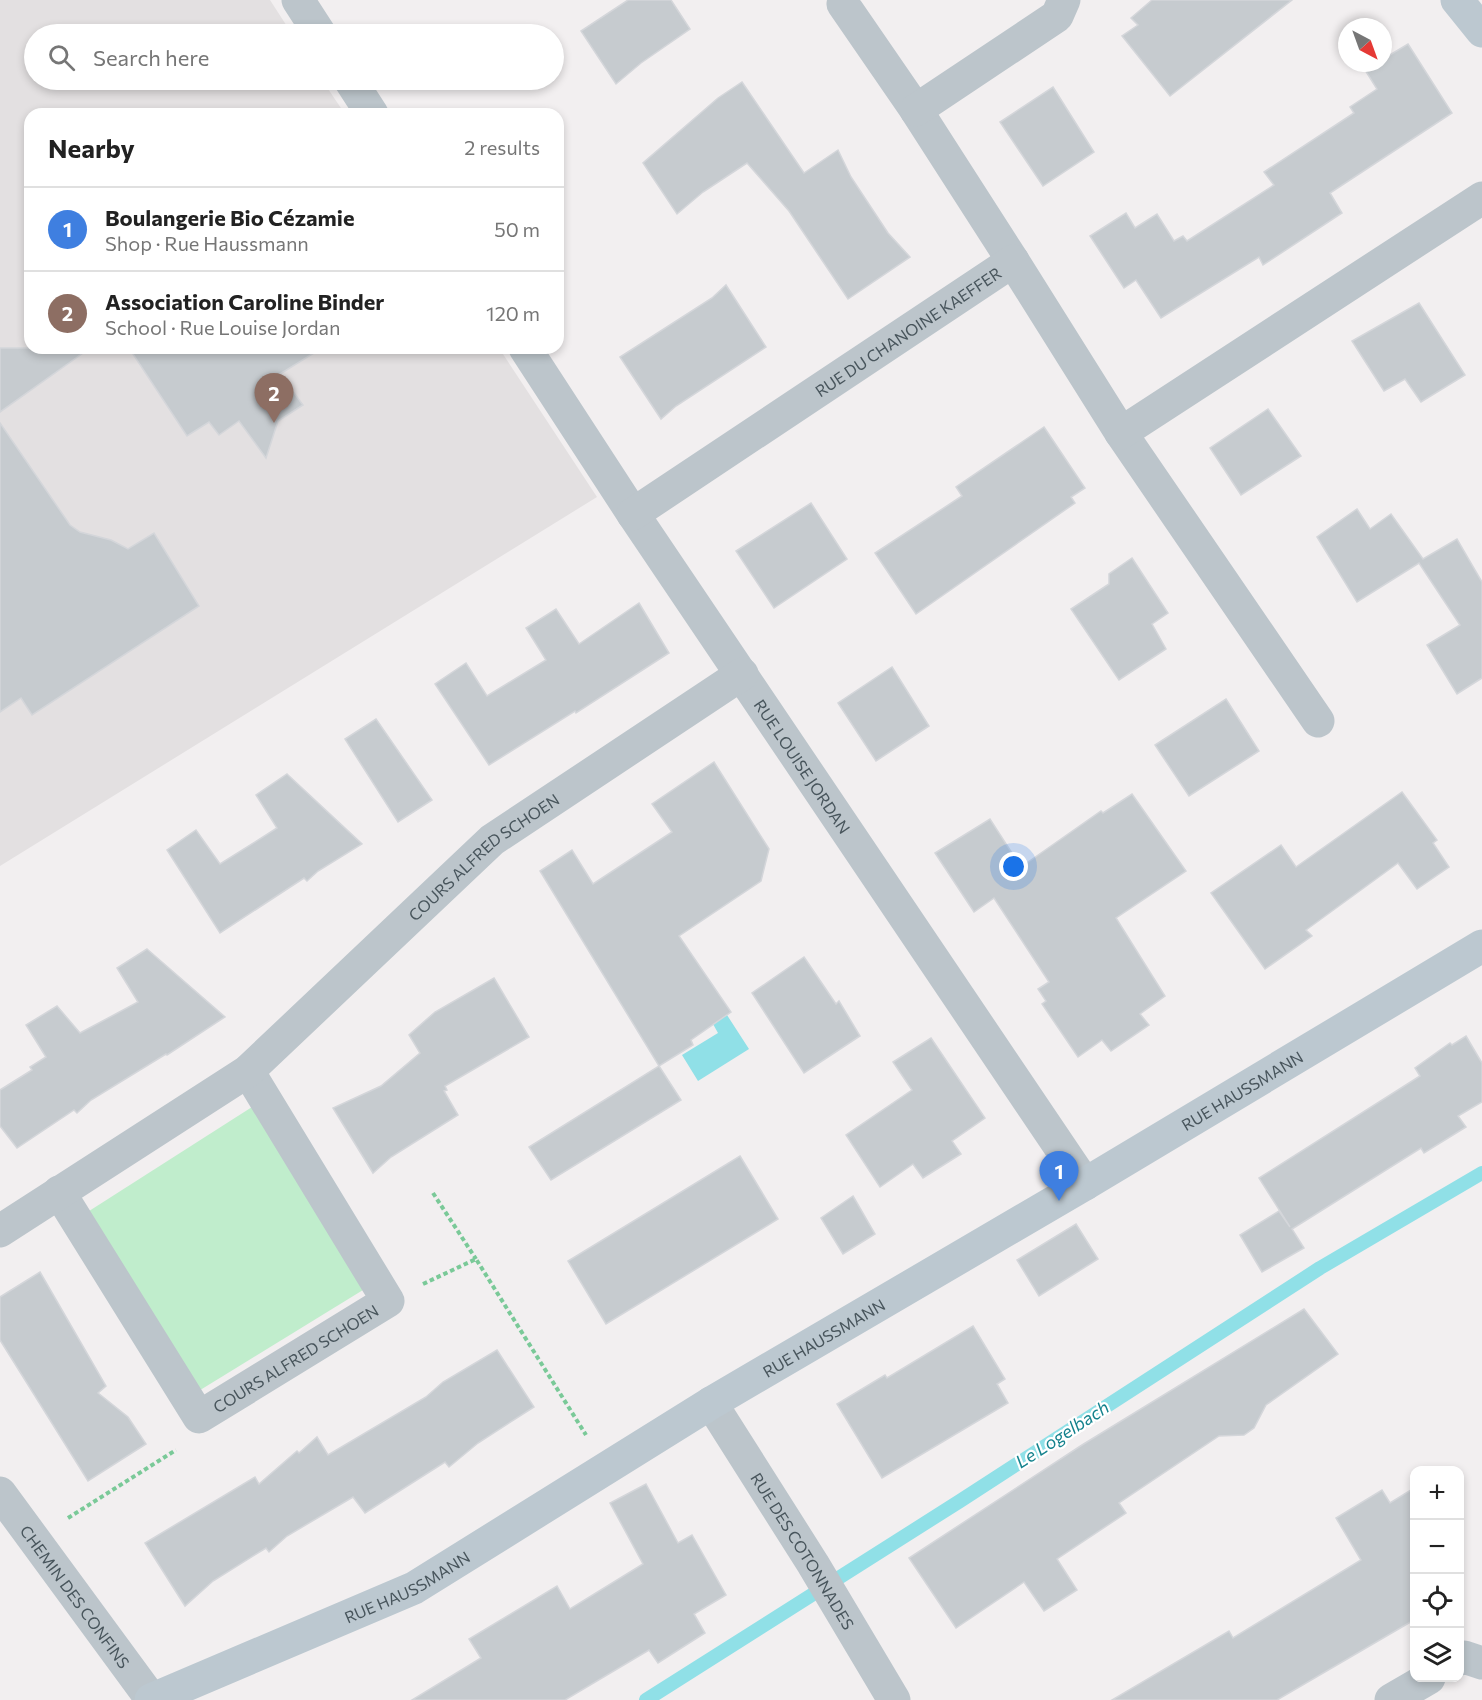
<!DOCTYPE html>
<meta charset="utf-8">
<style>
:root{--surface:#fff;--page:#f6f6f6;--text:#222;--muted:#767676;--line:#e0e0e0;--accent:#2388d8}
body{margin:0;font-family:Commissioner,sans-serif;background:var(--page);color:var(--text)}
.controls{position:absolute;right:18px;bottom:18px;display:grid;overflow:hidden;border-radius:12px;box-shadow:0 3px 9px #0003}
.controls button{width:54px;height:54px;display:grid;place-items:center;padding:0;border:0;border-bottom:2px solid var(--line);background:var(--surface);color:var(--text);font:30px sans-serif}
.compass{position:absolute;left:1338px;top:18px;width:54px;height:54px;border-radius:50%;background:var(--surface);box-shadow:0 3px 9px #0003;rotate:139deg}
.you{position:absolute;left:1014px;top:867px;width:21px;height:21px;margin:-15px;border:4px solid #fff;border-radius:50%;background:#1a73e8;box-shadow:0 0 0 9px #1a73e833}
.badge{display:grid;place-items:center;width:39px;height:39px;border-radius:50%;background:var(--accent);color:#fff;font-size:20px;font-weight:700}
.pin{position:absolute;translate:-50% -50px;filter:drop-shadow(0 2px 3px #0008)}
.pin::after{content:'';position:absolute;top:32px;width:21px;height:18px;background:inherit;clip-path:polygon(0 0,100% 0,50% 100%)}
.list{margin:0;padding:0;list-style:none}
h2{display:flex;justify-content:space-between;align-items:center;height:78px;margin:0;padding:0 24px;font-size:26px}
h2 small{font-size:20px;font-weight:400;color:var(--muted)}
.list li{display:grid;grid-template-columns:39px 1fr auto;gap:18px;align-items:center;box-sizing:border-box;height:84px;padding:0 24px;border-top:2px solid var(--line)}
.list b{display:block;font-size:22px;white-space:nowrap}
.list p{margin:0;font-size:20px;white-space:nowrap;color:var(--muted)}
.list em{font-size:20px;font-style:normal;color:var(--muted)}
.icon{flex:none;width:33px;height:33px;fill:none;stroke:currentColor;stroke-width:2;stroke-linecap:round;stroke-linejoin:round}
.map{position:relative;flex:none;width:1482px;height:1700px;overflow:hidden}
.search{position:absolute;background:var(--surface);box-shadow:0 3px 9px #0003;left:24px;top:24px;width:540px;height:66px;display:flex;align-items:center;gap:15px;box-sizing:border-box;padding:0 21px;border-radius:33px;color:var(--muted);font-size:22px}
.panel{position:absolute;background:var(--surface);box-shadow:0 3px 9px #0003;left:24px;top:108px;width:540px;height:246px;border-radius:18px}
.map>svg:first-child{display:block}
</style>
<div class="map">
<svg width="1482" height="1700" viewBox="0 0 1482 1700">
<rect width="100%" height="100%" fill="#f2eff0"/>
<path fill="#e3e0e1" d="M 0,0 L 270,0 L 292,34 L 34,34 L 34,80 L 322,80 L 345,114 L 30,114 L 30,348 L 499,348 L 597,497 L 0,866 Z"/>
<path fill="#c0edcc" d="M 252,1107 L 363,1290 L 197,1392 L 86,1213 Z"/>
<path fill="#90e0e7" d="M 727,1015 L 749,1049 L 698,1081 L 682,1055 L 718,1033 L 713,1024 Z"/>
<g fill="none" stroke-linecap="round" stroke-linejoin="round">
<path stroke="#90e0e7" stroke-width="14" d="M 646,1700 L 960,1501 L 1320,1268 L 1482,1173"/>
</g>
<g fill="#c6cbcf" stroke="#d4d6da" stroke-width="1.5">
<path d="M 628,0 L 671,0 L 690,29 L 641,63 L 616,84 L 581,31 Z"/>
<path d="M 1152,0 L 1292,0 L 1170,96 L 1122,36 L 1138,25 L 1131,18 Z"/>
<path d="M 1408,44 L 1452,113 L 1330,193 L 1342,213 L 1263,265 L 1259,257 L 1161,318 L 1136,280 L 1124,288 L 1090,236 L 1126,213 L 1135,228 L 1157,214 L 1174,241 L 1183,236 L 1187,241 L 1274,185 L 1264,172 L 1354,113 L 1350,107 L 1377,89 L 1365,70 L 1376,63 L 1383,63 L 1383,59 Z"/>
<path d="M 742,82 L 804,173 L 838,150 L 851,177 L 888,233 L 910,257 L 848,299 L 789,211 L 747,163 L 703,192 L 677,214 L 643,163 L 718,98 Z"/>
<path d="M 1053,87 L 1094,152 L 1043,186 L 1000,122 Z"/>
<path d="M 726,285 L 766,347 L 676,406 L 661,419 L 620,357 L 712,298 Z"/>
<path d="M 1419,303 L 1465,375 L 1421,402 L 1405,379 L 1384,391 L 1352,341 Z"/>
<path d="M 0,348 L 90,348 L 0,412 Z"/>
<path d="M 129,348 L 322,348 L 280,374 L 303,405 L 278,421 L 266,458 L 239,421 L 219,435 L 209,422 L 187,436 Z"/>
<path d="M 1268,409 L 1301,456 L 1241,495 L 1210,448 Z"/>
<path d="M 0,423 L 70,525 L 80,532 L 111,540 L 128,549 L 154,533 L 199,606 L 32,715 L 21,698 L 0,712 Z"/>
<path d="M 1044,427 L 1085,488 L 1071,497 L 1075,503 L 916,614 L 875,553 L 962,496 L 956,487 Z"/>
<path d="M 811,503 L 847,559 L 774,608 L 736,551 Z"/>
<path d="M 1357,509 L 1370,529 L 1391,514 L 1423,559 L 1457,539 L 1482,582 L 1482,678 L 1457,694 L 1427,645 L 1460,625 L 1419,563 L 1357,602 L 1317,537 Z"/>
<path d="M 1132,558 L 1168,613 L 1152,624 L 1166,649 L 1119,680 L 1071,609 L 1109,584 L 1109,574 Z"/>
<path d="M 639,603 L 669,653 L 576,713 L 575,711 L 489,765 L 435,684 L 466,663 L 487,696 L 546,660 L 526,628 L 556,609 L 579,644 Z"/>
<path d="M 892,667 L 929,726 L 876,761 L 838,703 Z"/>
<path d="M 1226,699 L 1259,751 L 1189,796 L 1155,745 Z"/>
<path d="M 376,719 L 432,800 L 398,822 L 345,739 Z"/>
<path d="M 714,762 L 769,849 L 761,881 L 679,936 L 731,1012 L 691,1040 L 693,1045 L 659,1066 L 540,871 L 572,850 L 593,884 L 672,832 L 652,804 Z"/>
<path d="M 287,774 L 362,844 L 318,871 L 307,881 L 304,878 L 220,933 L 167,850 L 196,830 L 220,864 L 277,828 L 256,795 Z"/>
<path d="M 1402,792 L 1437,840 L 1433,843 L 1449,867 L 1417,889 L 1398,863 L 1306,930 L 1312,936 L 1265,969 L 1211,893 L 1281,845 L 1296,867 Z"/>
<path d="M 1132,794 L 1186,871 L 1116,918 L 1165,996 L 1140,1014 L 1149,1025 L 1111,1051 L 1102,1040 L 1078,1057 L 1042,1004 L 1046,1001 L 1038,989 L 1049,982 L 994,898 L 974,912 L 935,853 L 990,819 L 1021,867 L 1101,811 L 1103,813 Z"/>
<path d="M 147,949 L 225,1017 L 167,1055 L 166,1054 L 91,1100 L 77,1113 L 74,1110 L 17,1148 L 0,1126 L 0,1090 L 32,1070 L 30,1067 L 46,1057 L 26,1025 L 57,1006 L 80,1033 L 138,1002 L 117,968 Z"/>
<path d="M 804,957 L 836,1004 L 839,1001 L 860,1036 L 804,1073 L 752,993 Z"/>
<path d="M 494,978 L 529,1037 L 445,1086 L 447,1090 L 444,1091 L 458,1115 L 391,1157 L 373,1173 L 333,1108 L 381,1086 L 420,1053 L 409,1035 L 435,1012 Z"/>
<path d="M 1466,1036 L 1482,1063 L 1482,1102 L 1458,1116 L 1466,1127 L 1424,1153 L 1421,1148 L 1292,1229 L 1304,1248 L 1262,1272 L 1240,1235 L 1279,1211 L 1290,1227 L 1259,1178 L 1420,1076 L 1415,1068 L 1450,1043 L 1452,1045 Z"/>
<path d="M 931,1038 L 985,1118 L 952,1141 L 961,1154 L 923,1178 L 913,1164 L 880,1187 L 846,1135 L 912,1090 L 893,1062 Z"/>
<path d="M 659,1066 L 681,1100 L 551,1180 L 529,1147 Z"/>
<path d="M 740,1156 L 778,1219 L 606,1324 L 568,1261 Z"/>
<path d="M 853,1196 L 875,1234 L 843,1254 L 821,1218 Z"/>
<path d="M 1076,1224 L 1098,1259 L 1039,1296 L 1017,1260 Z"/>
<path d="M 40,1272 L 106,1386 L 98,1393 L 128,1417 L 146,1444 L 88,1481 L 0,1340 L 0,1297 Z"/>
<path d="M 1304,1309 L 1338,1354 L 1266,1405 L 1254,1428 L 1244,1435 L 1219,1436 L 1119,1503 L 1126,1513 L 1057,1559 L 1077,1590 L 1044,1611 L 1024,1582 L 956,1628 L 909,1558 L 1082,1445 Z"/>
<path d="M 973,1326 L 1005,1379 L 997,1384 L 1008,1403 L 882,1478 L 837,1404 L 885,1375 L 887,1378 Z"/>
<path d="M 497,1350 L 534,1407 L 478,1443 L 449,1467 L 445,1462 L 365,1513 L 353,1497 L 287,1536 L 269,1552 L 266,1548 L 213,1581 L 185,1606 L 145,1543 L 255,1477 L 259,1484 L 297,1451 L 299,1453 L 317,1437 L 328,1455 L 426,1397 L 443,1382 Z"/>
<path d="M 646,1484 L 678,1543 L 692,1535 L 726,1595 L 694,1614 L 705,1633 L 658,1663 L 649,1650 L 565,1700 L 412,1700 L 481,1658 L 469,1639 L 557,1586 L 570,1609 L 643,1564 L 610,1503 Z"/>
<path d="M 1414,1488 L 1414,1620 L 1277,1700 L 1112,1700 L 1229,1631 L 1233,1638 L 1361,1560 L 1336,1518 L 1382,1490 L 1390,1503 Z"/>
</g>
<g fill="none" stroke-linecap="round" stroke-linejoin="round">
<g stroke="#7ac998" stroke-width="4" stroke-dasharray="4.5 3" stroke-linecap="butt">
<path d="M 433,1193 L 476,1259"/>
<path d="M 423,1284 L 476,1259 L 586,1435"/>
<path d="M 68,1518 L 176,1450"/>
</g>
<g stroke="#bcc5cb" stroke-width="33">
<path d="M 298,0 L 320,34"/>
<path d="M 844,0 L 843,4 L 916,110 L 1013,261"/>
<path d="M 350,80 L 372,114"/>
<path d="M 916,110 L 1057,16 L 1064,0"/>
<path id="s1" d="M 525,348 L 633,514 L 1085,1184"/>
<path d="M 1121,433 L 1318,721"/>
<path id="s2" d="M 633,514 L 1013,261 L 1121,433 L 1482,198"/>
<path id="s3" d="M 59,1192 L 199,1417 L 388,1301 L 248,1071"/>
<path id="s4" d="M 0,1231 L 248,1071 L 492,840 L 742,674"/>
<path id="s5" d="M 711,1403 L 813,1564 L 894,1700"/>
<path id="s6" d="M 0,1493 L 152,1700"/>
<path d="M 1460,1659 L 1464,1657 L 1482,1663"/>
<path d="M 1391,1700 L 1429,1678"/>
</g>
<g stroke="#bcc8d0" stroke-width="33">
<path d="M 1457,0 L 1482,31"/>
<path id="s7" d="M 151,1700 L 414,1588 L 711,1403 L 1085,1184 L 1482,946"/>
</g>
</g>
<g text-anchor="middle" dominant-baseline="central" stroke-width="4.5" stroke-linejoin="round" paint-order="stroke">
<g font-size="16" fill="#48555c" stroke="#fff">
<text stroke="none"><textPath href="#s2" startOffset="330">RUE DU CHANOINE KAEFFER</textPath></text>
<text stroke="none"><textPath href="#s1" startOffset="502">RUE LOUISE JORDAN</textPath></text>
<text stroke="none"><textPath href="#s4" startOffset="614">COURS ALFRED SCHOEN</textPath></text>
<text stroke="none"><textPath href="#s7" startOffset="1252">RUE HAUSSMANN</textPath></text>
<text stroke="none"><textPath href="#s7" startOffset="766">RUE HAUSSMANN</textPath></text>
<text stroke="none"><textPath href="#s3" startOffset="378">COURS ALFRED SCHOEN</textPath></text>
<text stroke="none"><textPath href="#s5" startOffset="174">RUE DES COTONNADES</textPath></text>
<text stroke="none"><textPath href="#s7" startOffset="280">RUE HAUSSMANN</textPath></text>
<text stroke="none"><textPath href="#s6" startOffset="128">CHEMIN DES CONFINS</textPath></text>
</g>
<g font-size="18" font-style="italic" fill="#14828d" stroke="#fff">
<text transform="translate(1062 1434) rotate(-33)">Le Logelbach</text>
</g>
</g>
</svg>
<div class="controls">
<button>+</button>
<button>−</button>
<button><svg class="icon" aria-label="locate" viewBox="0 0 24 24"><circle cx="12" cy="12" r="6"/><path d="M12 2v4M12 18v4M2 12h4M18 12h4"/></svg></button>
<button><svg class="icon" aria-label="layers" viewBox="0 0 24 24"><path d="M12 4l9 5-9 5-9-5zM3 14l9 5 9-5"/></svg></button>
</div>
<svg class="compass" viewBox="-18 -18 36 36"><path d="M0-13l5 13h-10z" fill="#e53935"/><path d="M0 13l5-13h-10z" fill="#767676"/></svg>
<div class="you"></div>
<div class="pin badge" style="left:1059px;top:1201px;background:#3f7fe0">1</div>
<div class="pin badge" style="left:274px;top:423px;background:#8d6e63">2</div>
<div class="search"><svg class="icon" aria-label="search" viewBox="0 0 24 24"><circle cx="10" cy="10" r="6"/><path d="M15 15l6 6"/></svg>Search here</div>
<section class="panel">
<h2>Nearby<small>2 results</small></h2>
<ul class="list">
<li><span class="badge" style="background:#3f7fe0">1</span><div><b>Boulangerie Bio Cézamie</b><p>Shop · Rue Haussmann</p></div><em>50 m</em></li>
<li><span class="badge" style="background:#8d6e63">2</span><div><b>Association Caroline Binder</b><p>School · Rue Louise Jordan</p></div><em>120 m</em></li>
</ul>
</section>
</div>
